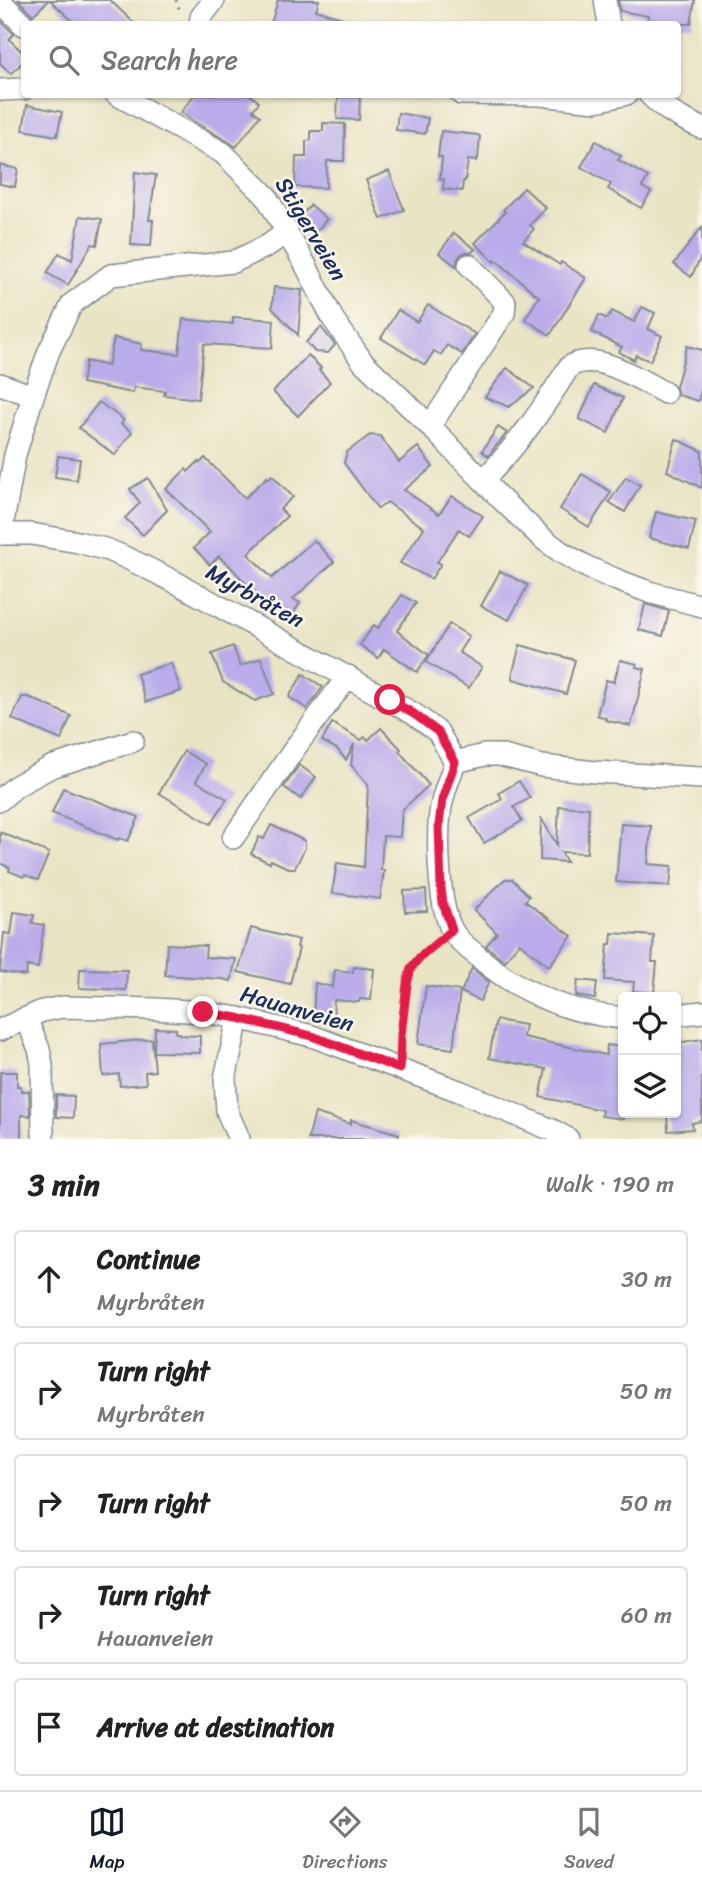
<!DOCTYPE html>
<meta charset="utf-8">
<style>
:root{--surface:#fff;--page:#f6f6f6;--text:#222;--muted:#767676;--line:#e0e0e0;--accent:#111827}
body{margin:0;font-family:Sriracha,sans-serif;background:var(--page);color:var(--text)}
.controls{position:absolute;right:21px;bottom:21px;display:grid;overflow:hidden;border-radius:7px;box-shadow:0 2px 5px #0004}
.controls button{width:63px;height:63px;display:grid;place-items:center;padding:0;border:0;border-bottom:2px solid var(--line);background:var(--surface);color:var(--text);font:35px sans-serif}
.stop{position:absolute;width:21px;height:21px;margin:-16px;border:5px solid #e11d48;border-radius:50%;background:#fff}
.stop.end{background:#e11d48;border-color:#fff;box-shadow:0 2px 7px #0008}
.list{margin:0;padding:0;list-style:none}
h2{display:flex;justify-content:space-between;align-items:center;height:91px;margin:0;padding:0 28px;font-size:30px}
h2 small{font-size:23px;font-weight:400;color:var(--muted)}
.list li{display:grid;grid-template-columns:46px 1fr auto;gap:21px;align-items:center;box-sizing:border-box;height:98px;margin:0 14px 14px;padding:0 14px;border:2px solid var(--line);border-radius:7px}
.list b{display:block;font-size:26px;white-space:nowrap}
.list p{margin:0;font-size:23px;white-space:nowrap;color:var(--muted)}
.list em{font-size:23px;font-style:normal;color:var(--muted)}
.icon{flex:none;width:38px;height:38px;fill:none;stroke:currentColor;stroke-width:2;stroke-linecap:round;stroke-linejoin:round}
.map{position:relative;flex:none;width:702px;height:1139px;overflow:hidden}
.search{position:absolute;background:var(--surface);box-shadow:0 2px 5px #0004;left:21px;right:21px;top:21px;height:77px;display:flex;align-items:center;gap:18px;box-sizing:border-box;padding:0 24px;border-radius:7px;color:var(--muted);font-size:26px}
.sheet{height:651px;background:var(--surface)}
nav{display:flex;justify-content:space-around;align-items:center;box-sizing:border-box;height:98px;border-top:2px solid var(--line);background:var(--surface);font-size:19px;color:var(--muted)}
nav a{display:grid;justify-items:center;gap:4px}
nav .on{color:var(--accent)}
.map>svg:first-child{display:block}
</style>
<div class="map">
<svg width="702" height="1139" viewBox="0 0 702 1139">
<rect width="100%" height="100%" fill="#fbf7ec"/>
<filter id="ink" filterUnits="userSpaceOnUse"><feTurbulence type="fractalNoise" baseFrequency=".0143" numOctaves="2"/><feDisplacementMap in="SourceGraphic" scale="14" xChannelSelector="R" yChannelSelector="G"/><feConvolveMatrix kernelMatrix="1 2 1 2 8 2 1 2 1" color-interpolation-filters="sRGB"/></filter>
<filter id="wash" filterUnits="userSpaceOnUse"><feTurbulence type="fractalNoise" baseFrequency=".00686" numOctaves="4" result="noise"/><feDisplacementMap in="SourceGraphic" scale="28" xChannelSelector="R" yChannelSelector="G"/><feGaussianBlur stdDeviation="1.57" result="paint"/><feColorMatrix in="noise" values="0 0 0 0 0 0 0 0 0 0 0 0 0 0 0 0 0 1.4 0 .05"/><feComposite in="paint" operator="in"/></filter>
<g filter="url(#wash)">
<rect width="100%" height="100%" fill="#e9e4c4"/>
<g id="blocks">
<g fill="#baabea">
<path d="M 18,0 L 49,0 L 33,15 Z"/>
<path d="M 50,0 L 110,0 L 135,24 L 76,24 Z"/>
<path d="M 278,0 L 319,0 L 316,10 L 349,20 L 349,24 L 271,24 Z"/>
<path d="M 618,0 L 695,0 L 691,24 L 646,24 L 648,16 L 620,11 Z"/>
<path d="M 0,20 L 14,34 L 9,39 L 24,54 L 24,61 L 11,74 L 0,63 Z"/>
<path d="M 195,94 L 249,94 L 259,102 L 253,110 L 260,116 L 236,147 L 229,142 L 193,121 L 181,112 Z"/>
<path d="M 338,97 L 360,97 L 359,120 L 337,119 Z"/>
<path d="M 27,105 L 62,112 L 57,136 L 23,130 Z"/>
<path d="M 398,113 L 428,118 L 425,134 L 396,130 Z"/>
<path d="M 323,123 L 345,124 L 344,161 L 327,161 L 326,188 L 295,187 L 296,157 L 306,157 L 306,141 L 311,140 L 311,131 L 323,131 Z"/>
<path d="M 441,131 L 478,135 L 480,137 L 478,159 L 476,158 L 476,161 L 468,160 L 465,181 L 463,181 L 462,191 L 443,189 L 444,179 L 440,179 L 442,157 L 438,157 Z"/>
<path d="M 596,141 L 621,156 L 618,160 L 648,177 L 642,187 L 651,192 L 641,208 L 608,189 L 611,184 L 581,167 Z"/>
<path d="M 0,165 L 18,169 L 15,187 L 0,184 Z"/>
<path d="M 389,171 L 404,210 L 381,219 L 366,180 Z"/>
<path d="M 135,172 L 156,175 L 149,220 L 153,220 L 151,246 L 131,245 Z"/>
<path d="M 524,188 L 546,208 L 530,225 L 534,229 L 523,241 L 560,265 L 561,262 L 586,278 L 550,335 L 525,319 L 539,297 L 496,260 L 494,262 L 475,243 L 505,212 L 503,210 Z"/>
<path d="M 311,205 L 327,219 L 315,233 L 298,219 Z"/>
<path d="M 80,216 L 102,219 L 97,245 L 92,244 L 68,285 L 47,273 L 59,253 L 72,260 Z"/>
<path d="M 702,227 L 702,255 L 691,277 L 674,264 Z"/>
<path d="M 454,233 L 475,249 L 472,252 L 466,252 L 460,255 L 457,261 L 456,266 L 439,253 Z"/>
<path d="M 274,287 L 302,290 L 298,335 L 272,308 Z"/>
<path d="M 428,305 L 475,334 L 462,354 L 447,345 L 441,355 L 434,351 L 425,365 L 381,338 L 398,310 L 417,322 Z"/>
<path d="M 642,307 L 655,313 L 648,329 L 662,336 L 650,361 L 636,355 L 634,360 L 619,352 L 622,347 L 592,332 L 599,315 L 607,319 L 612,311 L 634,322 Z"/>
<path d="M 233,317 L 274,320 L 272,348 L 204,344 L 198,399 L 164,395 L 165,391 L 134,387 L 133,393 L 82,383 L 86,361 L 108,366 L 114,338 L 142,344 L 141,350 L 179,354 L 183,319 L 233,324 Z"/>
<path d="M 321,327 L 335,345 L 328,353 L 315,352 L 306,342 Z"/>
<path d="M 687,346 L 702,350 L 702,387 L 698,401 L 678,395 L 676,387 Z"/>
<path d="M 308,355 L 321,368 L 319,370 L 330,382 L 298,416 L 273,392 Z"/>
<path d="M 507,368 L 534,388 L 509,407 L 485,397 Z"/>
<path d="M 594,385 L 623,398 L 608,433 L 579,419 Z"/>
<path d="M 99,402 L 124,420 L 121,424 L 132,432 L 115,455 L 79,428 Z"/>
<path d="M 498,427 L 507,433 L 488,456 L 482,451 Z"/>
<path d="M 370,435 L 380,436 L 399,462 L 418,447 L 433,467 L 404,490 L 439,514 L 452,496 L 483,516 L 469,536 L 459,529 L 437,562 L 441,564 L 431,579 L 400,563 L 424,528 L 387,502 L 378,509 L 344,463 L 347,452 Z"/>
<path d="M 676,439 L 702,451 L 702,488 L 667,471 Z"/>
<path d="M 58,456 L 80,459 L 77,480 L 55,477 Z"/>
<path d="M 205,458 L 245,498 L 267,477 L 269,478 L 272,475 L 293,497 L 280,509 L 287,516 L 248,554 L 272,578 L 314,540 L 334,562 L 293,599 L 300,603 L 288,622 L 273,612 L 225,561 L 224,562 L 219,556 L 210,565 L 194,548 L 210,532 L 166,489 L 186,469 L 188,472 L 198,462 L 200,463 Z"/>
<path d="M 582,474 L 611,492 L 589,527 L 560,509 Z"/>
<path d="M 626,477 L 640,485 L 625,512 L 609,502 Z"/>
<path d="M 148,478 L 167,510 L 143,535 L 125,518 L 140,503 L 130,489 Z"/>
<path d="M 656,512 L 696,521 L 689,549 L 649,538 Z"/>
<path d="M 500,571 L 528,585 L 509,620 L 481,606 Z"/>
<path d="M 402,595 L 416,603 L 397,631 L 429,655 L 417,672 L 384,649 L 378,658 L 360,645 L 374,625 L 378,628 Z"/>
<path d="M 645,604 L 669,611 L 663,636 L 639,630 Z"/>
<path d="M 449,624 L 469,636 L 459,652 L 482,667 L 469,688 L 426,662 Z"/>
<path d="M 520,645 L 575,660 L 566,694 L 513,679 L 513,672 Z"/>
<path d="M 233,646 L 240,666 L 261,658 L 274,694 L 255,701 L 223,682 L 212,654 Z"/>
<path d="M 620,660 L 637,664 L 636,667 L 645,669 L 631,726 L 605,720 L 606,718 L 597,715 L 606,680 L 614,682 Z"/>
<path d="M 171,663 L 181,691 L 146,702 L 137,674 Z"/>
<path d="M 303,674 L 323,687 L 307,709 L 289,697 Z"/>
<path d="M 22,697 L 29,697 L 71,716 L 61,740 L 12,719 Z"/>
<path d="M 332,723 L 361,740 L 365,737 L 368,740 L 381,728 L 401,749 L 399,751 L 429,785 L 402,810 L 400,837 L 383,836 L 381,870 L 384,870 L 380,899 L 332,893 L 337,863 L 364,867 L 368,784 L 351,765 L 354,744 L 346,760 L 337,749 L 322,741 Z"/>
<path d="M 184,751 L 206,764 L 196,781 L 227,799 L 211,824 L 159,793 Z"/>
<path d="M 299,765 L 316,777 L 301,799 L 284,787 Z"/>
<path d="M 519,781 L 530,798 L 514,807 L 522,821 L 484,843 L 469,818 L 502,799 L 499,793 Z"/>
<path d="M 63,788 L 139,817 L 128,841 L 119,838 L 118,840 L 52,813 Z"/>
<path d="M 559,806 L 589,808 L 587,853 L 561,852 L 567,862 L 540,860 L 541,818 L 557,845 Z"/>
<path d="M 621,824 L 651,826 L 648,864 L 672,866 L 670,886 L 616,882 Z"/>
<path d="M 271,825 L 305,841 L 305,848 L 295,868 L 288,868 L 271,860 L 270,863 L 251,854 L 259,837 L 264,839 Z"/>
<path d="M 0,832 L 49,853 L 38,880 L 25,875 L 24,877 L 9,871 L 10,868 L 0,863 Z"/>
<path d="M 505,879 L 512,879 L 529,896 L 525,901 L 572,936 L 549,966 L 519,943 L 505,961 L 486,946 L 497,933 L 474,910 Z"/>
<path d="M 426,890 L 427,911 L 405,912 L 404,891 Z"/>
<path d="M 14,912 L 34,915 L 32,923 L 44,925 L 38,968 L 27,966 L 26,976 L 0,972 L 4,933 L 11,934 Z"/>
<path d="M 251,928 L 299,940 L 297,947 L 299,948 L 290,984 L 238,972 Z"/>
<path d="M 612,933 L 654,936 L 652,962 L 657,962 L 654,993 L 633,991 L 634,982 L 605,980 L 608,944 L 611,944 Z"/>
<path d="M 167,944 L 206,946 L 205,957 L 236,959 L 231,981 L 222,979 L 165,975 Z"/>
<path d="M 354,967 L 374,969 L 371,1000 L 360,999 L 359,1002 L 334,1000 L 333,1020 L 313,1018 L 315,983 L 333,987 L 335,970 L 353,972 Z"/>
<path d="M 472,968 L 489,982 L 480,1001 L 461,992 Z"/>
<path d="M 80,969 L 127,970 L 126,990 L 79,988 Z"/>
<path d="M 578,980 L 597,982 L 595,999 L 576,996 Z"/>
<path d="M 426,986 L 460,991 L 453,1049 L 418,1044 Z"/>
<path d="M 496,1020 L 525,1025 L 523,1037 L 606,1055 L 607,1045 L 623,1047 L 623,1119 L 601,1116 L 602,1110 L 540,1097 L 546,1069 L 489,1058 Z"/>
<path d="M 155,1028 L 176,1029 L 176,1033 L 180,1033 L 180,1035 L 200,1036 L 200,1053 L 154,1052 Z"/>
<path d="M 152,1039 L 155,1071 L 145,1072 L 146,1084 L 120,1086 L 119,1074 L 103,1076 L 101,1044 Z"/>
<path d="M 702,1039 L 702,1121 L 692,1123 L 693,1129 L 668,1131 L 667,1113 L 676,1113 L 676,1043 Z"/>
<path d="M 0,1072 L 17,1072 L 17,1086 L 21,1086 L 21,1091 L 29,1091 L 30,1116 L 21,1115 L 21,1138 L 0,1139 Z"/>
<path d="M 56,1095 L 74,1096 L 73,1118 L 56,1117 Z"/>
<path d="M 315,1113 L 351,1124 L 351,1120 L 399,1134 L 398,1139 L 308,1139 Z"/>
</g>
</g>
</g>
<g filter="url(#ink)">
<use href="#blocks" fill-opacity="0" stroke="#828a91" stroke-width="2"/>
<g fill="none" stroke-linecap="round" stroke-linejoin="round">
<g stroke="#828a91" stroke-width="24">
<g id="minor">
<path d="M 605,0 L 609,24"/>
<path d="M 0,1 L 24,25"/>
<path d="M 200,24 L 201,17 L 214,0"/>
<path d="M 0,90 L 24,89"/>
<path d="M 116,94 L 223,153 L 266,196 L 305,264 L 333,319 L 363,362 L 430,426 L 501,499 L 542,538 L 561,552 L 587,567 L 617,580 L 649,592 L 702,606"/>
<path d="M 461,94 L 540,95 L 596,101 L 627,94"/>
<path d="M 649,94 C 664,110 682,119 702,128"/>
<path d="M 0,384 L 33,396"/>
<path d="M 430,426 L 504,313 L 505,302 L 469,265"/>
<path d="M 483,480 C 517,447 544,407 569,367 C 596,349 640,380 665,393"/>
<path d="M 0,534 L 31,534 L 78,542 L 108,550 L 129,559 L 177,583 L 414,714 L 438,732 L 455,762 C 451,774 446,786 443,798 C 435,826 438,905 452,930 C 457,939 466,947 474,953 C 516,991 567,1013 623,1018"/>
<path d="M 1,534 L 15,455 L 33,396 L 49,351 L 72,304 L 111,275 L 233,262 L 267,246 L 287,232"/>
<path d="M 455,762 L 485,755 L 499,755 L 542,766 L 595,772 L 702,778"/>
<path d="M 0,800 L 16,786 L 51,767 L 133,741"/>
<path d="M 233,838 L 295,748 L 348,676"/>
<path d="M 676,1015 L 702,1012"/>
<path d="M 238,1018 L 225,1079 L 227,1111 L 239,1139"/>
<path d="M 23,1019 L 31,1030 L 39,1049 L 42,1064 L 43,1139"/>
<path d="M 0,1030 L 42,1011 L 63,1007 L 156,1009 L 203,1012 L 238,1018 L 312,1036 L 459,1091 L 552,1130 L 568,1139"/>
</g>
</g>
<g stroke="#828a91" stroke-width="3.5" stroke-dasharray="2 5" stroke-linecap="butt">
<path d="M 176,0 L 180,11"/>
<path d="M 401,1046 C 402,1028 404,982 412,967 C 418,957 429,950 437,943"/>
</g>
<use href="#minor" stroke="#fff" stroke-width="21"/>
</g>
</g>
<g fill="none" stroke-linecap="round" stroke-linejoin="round" filter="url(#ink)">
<path stroke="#e11d48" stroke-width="9" d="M 203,1012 L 238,1018 L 312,1036 L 400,1069 L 401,1035 L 407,984 L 411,968 L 419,958 L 452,930 L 443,903 L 441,888 L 439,825 L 442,800 L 455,762 L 438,732 L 414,714 L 390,700"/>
</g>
<g text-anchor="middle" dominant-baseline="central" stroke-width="5" stroke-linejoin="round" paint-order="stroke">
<g font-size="23" fill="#1b2f5e" stroke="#fbf7ec">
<text transform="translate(311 229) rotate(59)">Stigerveien</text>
<text transform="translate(255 596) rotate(29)">Myrbråten</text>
<text transform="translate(297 1009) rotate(16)">Hauanveien</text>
</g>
</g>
</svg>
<div class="controls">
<button><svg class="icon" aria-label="locate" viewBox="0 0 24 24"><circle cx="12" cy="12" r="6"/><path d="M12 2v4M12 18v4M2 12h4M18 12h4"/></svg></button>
<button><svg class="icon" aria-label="layers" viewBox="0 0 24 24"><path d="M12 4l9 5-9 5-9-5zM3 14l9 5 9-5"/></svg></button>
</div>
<div class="stop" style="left:390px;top:700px"></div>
<div class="stop end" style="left:203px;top:1012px"></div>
<div class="search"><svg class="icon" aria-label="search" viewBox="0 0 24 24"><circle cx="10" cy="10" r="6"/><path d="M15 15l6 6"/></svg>Search here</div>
</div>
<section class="sheet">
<h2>3 min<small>Walk · 190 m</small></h2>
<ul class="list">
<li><svg class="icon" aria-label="ahead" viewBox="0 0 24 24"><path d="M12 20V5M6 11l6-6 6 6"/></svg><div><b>Continue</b><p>Myrbråten</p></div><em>30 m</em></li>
<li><svg class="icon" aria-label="right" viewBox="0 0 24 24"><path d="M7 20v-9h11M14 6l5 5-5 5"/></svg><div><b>Turn right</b><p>Myrbråten</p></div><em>50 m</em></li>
<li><svg class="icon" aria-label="right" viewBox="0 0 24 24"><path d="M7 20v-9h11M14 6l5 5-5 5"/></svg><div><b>Turn right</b></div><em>50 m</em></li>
<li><svg class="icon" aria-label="right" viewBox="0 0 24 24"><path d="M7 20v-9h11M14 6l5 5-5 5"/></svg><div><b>Turn right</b><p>Hauanveien</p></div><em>60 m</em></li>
<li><svg class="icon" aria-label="arrive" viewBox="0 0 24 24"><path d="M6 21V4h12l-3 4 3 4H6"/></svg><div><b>Arrive at destination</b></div></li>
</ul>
</section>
<nav>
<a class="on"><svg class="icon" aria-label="map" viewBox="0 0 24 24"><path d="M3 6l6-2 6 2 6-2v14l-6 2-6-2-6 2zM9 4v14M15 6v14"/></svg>Map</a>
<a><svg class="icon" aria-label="directions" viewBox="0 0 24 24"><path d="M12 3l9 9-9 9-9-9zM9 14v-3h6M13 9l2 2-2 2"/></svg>Directions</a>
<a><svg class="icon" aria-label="saved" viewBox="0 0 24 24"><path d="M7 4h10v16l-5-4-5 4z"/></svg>Saved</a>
</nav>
